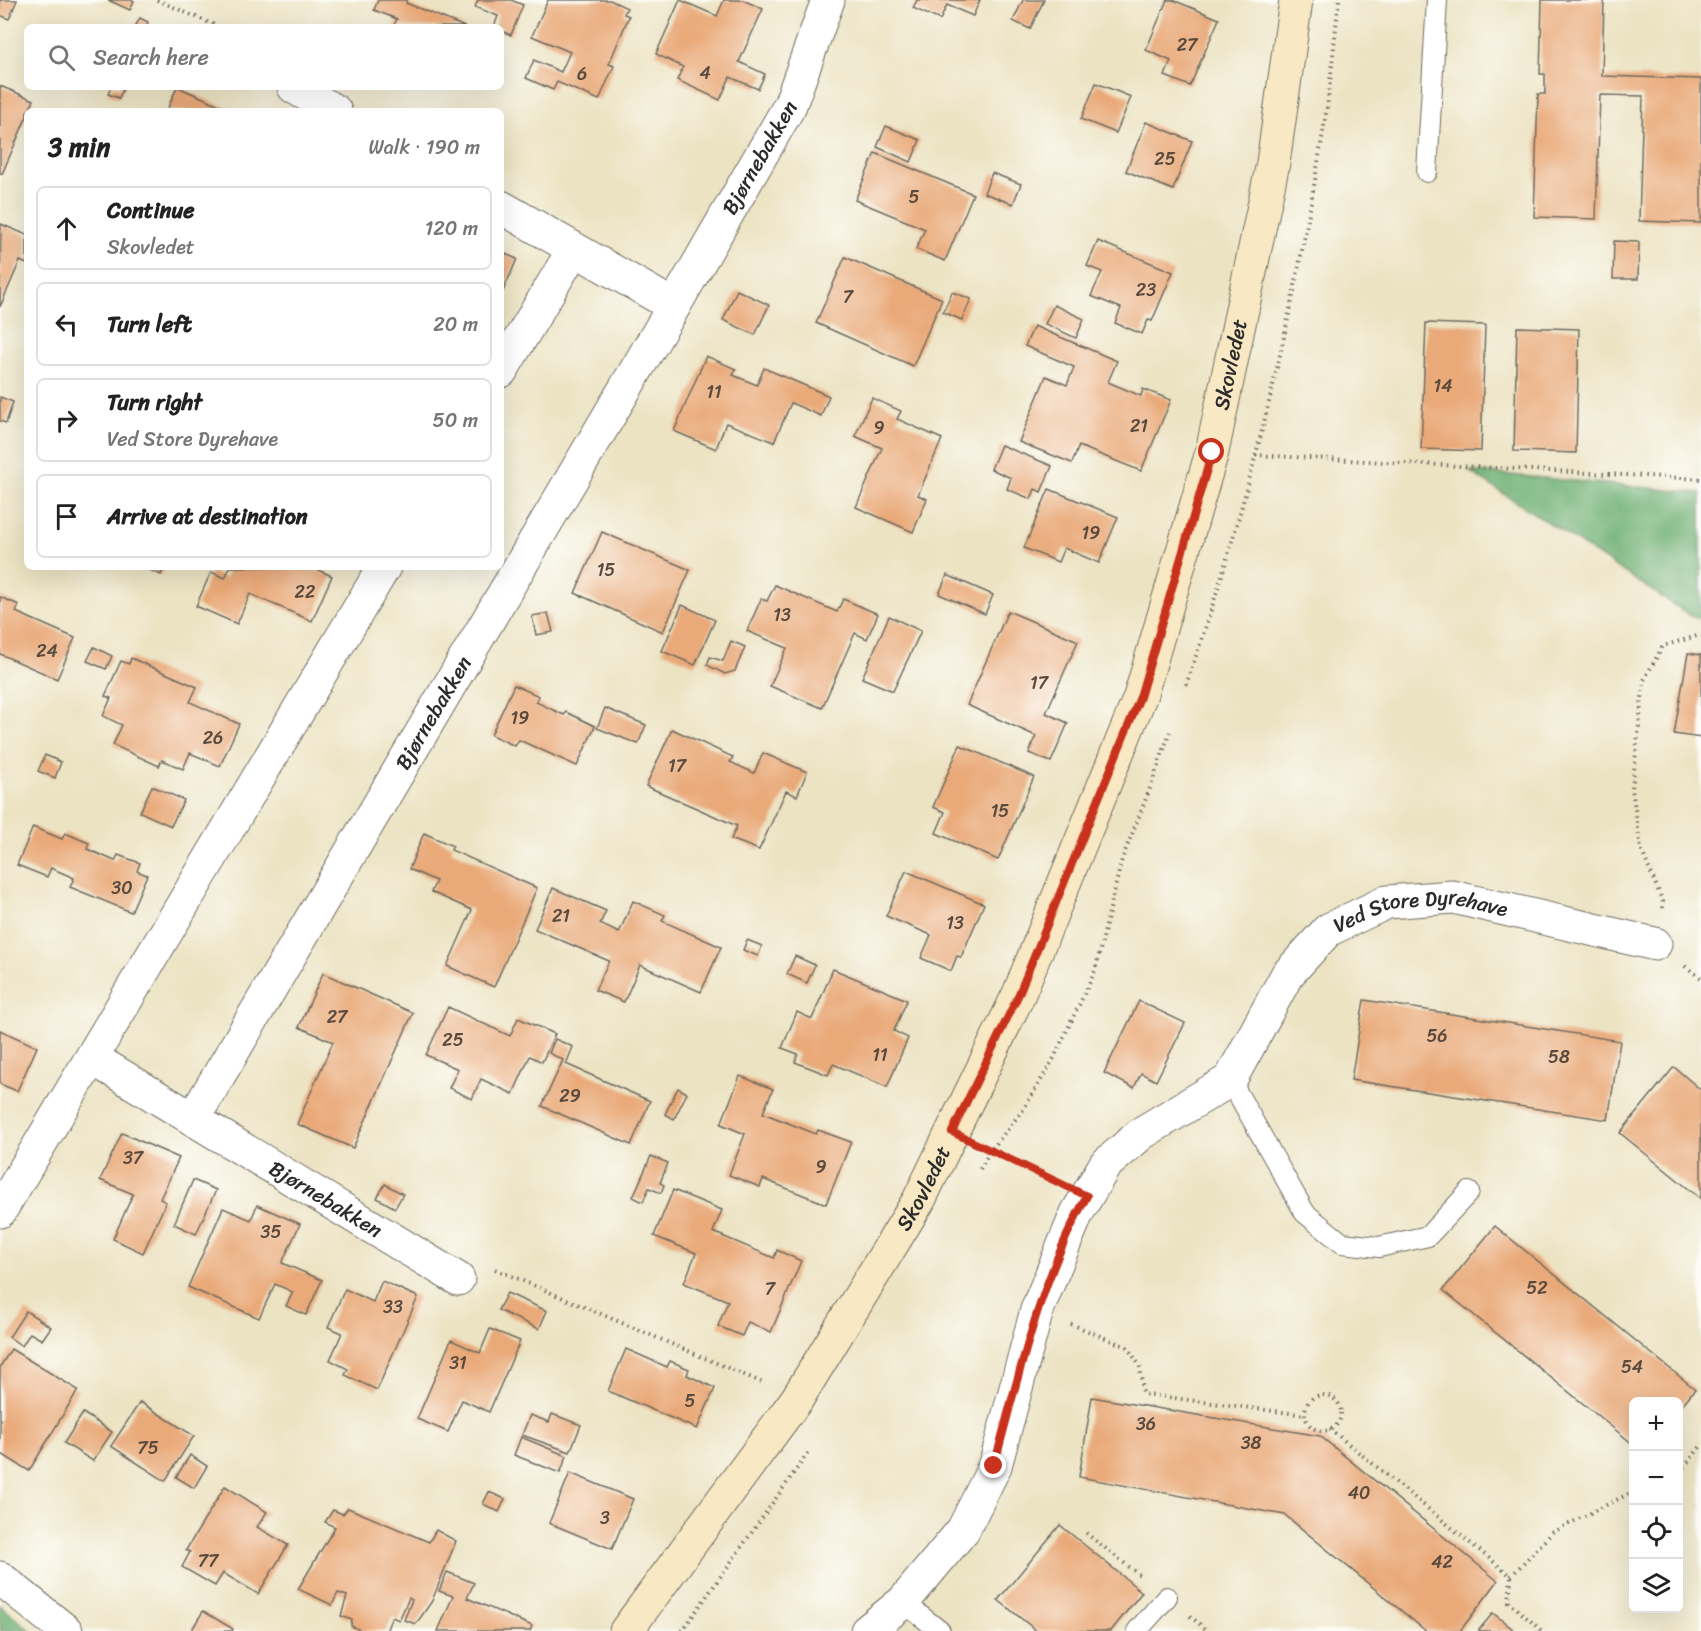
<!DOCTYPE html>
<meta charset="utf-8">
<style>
:root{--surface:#fff;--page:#f6f6f6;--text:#222;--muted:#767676;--line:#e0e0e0}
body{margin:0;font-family:Sriracha,sans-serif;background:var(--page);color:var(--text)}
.controls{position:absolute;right:18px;bottom:18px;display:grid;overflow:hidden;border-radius:9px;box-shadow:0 6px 24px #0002}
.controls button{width:54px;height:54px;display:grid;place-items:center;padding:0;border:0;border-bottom:2px solid var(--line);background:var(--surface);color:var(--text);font:30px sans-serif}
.stop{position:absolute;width:18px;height:18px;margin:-14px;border:4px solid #c8321e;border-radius:50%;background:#fff}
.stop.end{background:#c8321e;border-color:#fff;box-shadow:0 2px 6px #0008}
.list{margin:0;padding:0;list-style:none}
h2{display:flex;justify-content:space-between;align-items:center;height:78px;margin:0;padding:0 24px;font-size:26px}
h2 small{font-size:20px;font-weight:400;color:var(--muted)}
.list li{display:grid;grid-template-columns:39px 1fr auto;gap:18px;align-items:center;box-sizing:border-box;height:84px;margin:0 12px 12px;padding:0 12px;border:2px solid var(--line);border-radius:9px}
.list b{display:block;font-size:22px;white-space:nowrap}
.list p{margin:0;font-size:20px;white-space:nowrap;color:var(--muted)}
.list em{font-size:20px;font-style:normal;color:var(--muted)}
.icon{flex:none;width:33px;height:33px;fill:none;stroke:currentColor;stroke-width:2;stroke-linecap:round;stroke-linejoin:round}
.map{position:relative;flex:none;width:1701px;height:1631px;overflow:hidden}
.search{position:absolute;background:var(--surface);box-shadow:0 6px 24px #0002;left:24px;top:24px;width:480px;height:66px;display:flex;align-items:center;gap:15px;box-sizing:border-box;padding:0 21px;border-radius:9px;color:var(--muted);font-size:22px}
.panel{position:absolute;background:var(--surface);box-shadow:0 6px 24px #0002;left:24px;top:108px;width:480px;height:462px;border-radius:9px}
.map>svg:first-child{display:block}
</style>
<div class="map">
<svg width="1701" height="1631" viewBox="0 0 1701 1631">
<rect width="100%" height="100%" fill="#fdfcf7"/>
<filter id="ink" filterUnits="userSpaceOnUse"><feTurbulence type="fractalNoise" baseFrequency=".0167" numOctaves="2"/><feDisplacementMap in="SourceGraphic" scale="12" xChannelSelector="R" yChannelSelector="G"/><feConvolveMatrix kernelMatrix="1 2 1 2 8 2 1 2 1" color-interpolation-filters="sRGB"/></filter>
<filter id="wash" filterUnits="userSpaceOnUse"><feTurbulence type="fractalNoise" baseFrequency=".008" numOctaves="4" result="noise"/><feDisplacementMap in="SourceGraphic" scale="24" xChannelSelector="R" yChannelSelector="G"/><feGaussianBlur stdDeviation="1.35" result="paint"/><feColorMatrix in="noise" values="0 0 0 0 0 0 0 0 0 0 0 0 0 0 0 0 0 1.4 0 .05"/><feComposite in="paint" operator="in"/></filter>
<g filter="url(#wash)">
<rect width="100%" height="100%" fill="#ece3c3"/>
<g fill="#6daf72" stroke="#4c6d4e" stroke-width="1.5">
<path d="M 1469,471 L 1701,493 L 1701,618 L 1691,616 Z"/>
<path d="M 0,1605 L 31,1631 L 0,1631 Z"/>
</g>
<g id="blocks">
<g fill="#e9a978">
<path d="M 0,0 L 17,0 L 9,19 L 0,15 Z"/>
<path d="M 108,0 L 131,0 L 134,1 L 130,10 Z"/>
<path d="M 378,0 L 407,0 L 406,3 L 465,27 L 393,27 L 397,19 L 374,10 Z"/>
<path d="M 478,0 L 511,0 L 523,5 L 511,35 L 501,31 L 501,27 L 494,27 L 498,16 L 475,7 Z"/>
<path d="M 548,0 L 610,0 L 627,8 L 624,14 L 629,16 L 609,64 L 614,66 L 599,100 L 557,82 L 553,90 L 526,78 L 534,60 L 561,72 L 570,52 L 532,36 Z"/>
<path d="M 680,0 L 717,16 L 724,0 L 743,0 L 763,9 L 739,62 L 765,74 L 758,89 L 730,77 L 720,100 L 677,80 L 683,67 L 656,54 Z"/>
<path d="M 917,0 L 980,0 L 973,16 L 947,5 L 940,20 L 913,8 Z"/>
<path d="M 1023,0 L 1044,0 L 1030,29 L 1013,21 Z"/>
<path d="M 1167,0 L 1173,0 L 1219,19 L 1190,86 L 1165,76 L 1171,61 L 1146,50 Z"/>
<path d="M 1542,0 L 1604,0 L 1602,76 L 1701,79 L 1701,223 L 1639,221 L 1643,96 L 1600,95 L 1596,219 L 1534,217 L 1538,94 L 1545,94 L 1545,74 L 1540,74 Z"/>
<path d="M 140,18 L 148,22 L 146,27 L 135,27 Z"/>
<path d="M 1096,83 L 1131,97 L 1116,133 L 1081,119 Z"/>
<path d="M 0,86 L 34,100 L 29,111 L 27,111 L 27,116 L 2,174 L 0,173 Z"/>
<path d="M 111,87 L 124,87 L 119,98 L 108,94 Z"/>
<path d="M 177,87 L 178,87 L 233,111 L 174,111 L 168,108 Z"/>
<path d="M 1146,122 L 1192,141 L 1173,190 L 1126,171 Z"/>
<path d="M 886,126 L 920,140 L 911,162 L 877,147 Z"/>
<path d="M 875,153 L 973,194 L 945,261 L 916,249 L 925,229 L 855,200 Z"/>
<path d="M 992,173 L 1021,184 L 1013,204 L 984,193 Z"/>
<path d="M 1,224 L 27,235 L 27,264 L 20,261 L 0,307 Z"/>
<path d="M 1098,241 L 1173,272 L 1152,321 L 1148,320 L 1142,334 L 1115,323 L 1121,308 L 1091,296 L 1102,272 L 1087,266 Z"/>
<path d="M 1614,241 L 1639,242 L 1638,279 L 1613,279 Z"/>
<path d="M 501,252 L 517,259 L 501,296 Z"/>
<path d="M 845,257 L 942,299 L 913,366 L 816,323 Z"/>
<path d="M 737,290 L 769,305 L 755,335 L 723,320 Z"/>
<path d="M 952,292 L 971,299 L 962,320 L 943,312 Z"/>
<path d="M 1054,305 L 1084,319 L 1076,338 L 1045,324 Z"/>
<path d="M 1426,323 L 1485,325 L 1481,451 L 1421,449 Z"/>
<path d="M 1034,326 L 1117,361 L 1108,382 L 1141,396 L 1143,389 L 1171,400 L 1141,471 L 1079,446 L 1072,463 L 1019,442 L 1046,376 L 1067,385 L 1074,367 L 1025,346 Z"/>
<path d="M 1517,327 L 1579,329 L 1576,453 L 1514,451 Z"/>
<path d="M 706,356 L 736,369 L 733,375 L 757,385 L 764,368 L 829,396 L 821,416 L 791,403 L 774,442 L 726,423 L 716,449 L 674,431 Z"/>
<path d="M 0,397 L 13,402 L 6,423 L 0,421 Z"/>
<path d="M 872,398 L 901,411 L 897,419 L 942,439 L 918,495 L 927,499 L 913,532 L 856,507 L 882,448 L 855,436 Z"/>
<path d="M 1001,445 L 1052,466 L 1041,492 L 1035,489 L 1031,499 L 1007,489 L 1011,478 L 991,469 Z"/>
<path d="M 1049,489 L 1118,517 L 1099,563 L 1064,548 L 1058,562 L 1024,548 Z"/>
<path d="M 602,532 L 690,570 L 663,632 L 575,593 Z"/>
<path d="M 143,567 L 164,567 L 161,575 Z"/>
<path d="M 230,567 L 311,567 L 332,576 L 312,621 L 250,594 L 237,624 L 196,606 L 211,572 L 225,578 Z"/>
<path d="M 947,575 L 993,595 L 985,614 L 939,594 Z"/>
<path d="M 775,585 L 837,612 L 843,599 L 878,614 L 867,639 L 855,633 L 822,708 L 770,686 L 787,648 L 747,631 L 761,599 L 767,601 Z"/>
<path d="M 0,597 L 19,605 L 16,612 L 75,638 L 57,679 L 0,654 Z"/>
<path d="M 682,605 L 715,620 L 695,665 L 662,651 Z"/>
<path d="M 1008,611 L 1078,641 L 1046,713 L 1068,723 L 1051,762 L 1029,753 L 1036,736 L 967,705 Z"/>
<path d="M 548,613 L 553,632 L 536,635 L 532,616 Z"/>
<path d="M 889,616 L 921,631 L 893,691 L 862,678 Z"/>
<path d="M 731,641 L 745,647 L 735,671 L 725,674 L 707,665 L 710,657 L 723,661 Z"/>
<path d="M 94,647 L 112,656 L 106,669 L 87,661 Z"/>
<path d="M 1688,653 L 1701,655 L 1701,738 L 1674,734 Z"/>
<path d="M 131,658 L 197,687 L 190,702 L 239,724 L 220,766 L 190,753 L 183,769 L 162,760 L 159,766 L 113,745 L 122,725 L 103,716 L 111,698 L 105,696 L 121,661 L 129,664 Z"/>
<path d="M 514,685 L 539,696 L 536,702 L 564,715 L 566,712 L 595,726 L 577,766 L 519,740 L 515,746 L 491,735 Z"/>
<path d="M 605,708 L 646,725 L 638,744 L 597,728 Z"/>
<path d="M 672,729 L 733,757 L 730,762 L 754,773 L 763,753 L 807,772 L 797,796 L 786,791 L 759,850 L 731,839 L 737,826 L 646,786 Z"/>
<path d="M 960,745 L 1034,777 L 998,860 L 936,833 L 945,812 L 933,807 Z"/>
<path d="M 45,755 L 61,762 L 55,778 L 38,771 Z"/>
<path d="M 152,786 L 184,800 L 171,826 L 140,812 Z"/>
<path d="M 33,827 L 62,839 L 65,833 L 89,843 L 87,849 L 115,861 L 118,855 L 140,863 L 137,871 L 147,875 L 131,912 L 70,887 L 74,878 L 51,868 L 47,877 L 17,865 Z"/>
<path d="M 424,833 L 453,846 L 451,850 L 537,888 L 494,987 L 447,966 L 472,910 L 431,892 L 436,881 L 409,869 Z"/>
<path d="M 906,871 L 984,904 L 961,957 L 957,956 L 951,971 L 921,958 L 931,935 L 886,916 Z"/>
<path d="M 553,888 L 606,911 L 600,924 L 619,933 L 633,901 L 665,915 L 662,921 L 721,947 L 701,992 L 640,965 L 624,1002 L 595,990 L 609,961 L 535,929 Z"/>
<path d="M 747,940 L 762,946 L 758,956 L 743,950 Z"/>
<path d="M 795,956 L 815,965 L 807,983 L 787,974 Z"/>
<path d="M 833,969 L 907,1000 L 894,1031 L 908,1038 L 887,1087 L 833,1064 L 828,1075 L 795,1062 L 798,1054 L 782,1048 L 797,1012 L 812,1019 Z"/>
<path d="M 323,973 L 413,1013 L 353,1148 L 297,1124 L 333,1042 L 299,1027 Z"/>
<path d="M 1364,1000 L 1620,1041 L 1608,1120 L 1351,1080 Z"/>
<path d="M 1139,1001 L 1185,1023 L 1156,1081 L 1141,1073 L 1134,1088 L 1104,1073 Z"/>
<path d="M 448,1007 L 510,1036 L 518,1018 L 555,1034 L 542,1062 L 530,1056 L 513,1094 L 481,1079 L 472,1099 L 449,1088 L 458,1069 L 426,1055 Z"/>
<path d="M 0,1030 L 37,1047 L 17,1091 L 0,1084 Z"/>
<path d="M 555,1039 L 573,1047 L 566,1064 L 650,1101 L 631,1145 L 542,1106 L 563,1060 L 549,1053 Z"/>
<path d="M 1674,1067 L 1701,1090 L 1701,1199 L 1620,1133 Z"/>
<path d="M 740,1076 L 773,1089 L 763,1113 L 816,1134 L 818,1130 L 851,1142 L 826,1204 L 763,1179 L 760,1187 L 729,1175 L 745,1134 L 721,1124 Z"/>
<path d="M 678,1088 L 687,1093 L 674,1119 L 665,1114 Z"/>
<path d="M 122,1133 L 179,1158 L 160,1199 L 166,1202 L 143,1253 L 113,1239 L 133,1194 L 100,1180 Z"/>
<path d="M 651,1156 L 668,1163 L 660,1183 L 664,1185 L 661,1193 L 649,1188 L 643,1202 L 633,1197 Z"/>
<path d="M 193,1180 L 216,1190 L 196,1234 L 174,1224 Z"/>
<path d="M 385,1184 L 403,1194 L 395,1208 L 377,1198 Z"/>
<path d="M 673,1190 L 722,1210 L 713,1232 L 774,1258 L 777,1250 L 801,1261 L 771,1332 L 748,1322 L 742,1336 L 718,1326 L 728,1301 L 684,1283 L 696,1253 L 654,1236 Z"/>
<path d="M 257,1205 L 300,1224 L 282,1263 L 322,1280 L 306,1315 L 286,1306 L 293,1292 L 275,1284 L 259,1318 L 188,1287 L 223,1208 L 251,1220 Z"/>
<path d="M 1495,1226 L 1695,1389 L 1678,1410 L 1678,1402 L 1634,1402 L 1634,1445 L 1443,1290 Z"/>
<path d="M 382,1281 L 418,1297 L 377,1390 L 345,1375 L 348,1369 L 330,1360 L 342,1333 L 328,1327 L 345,1289 L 373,1302 Z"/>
<path d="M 507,1293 L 547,1311 L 539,1329 L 498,1310 Z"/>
<path d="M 26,1311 L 51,1327 L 42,1340 L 30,1333 L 22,1346 L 9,1337 Z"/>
<path d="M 490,1329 L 520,1341 L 489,1412 L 462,1400 L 448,1432 L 417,1419 L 451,1340 L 480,1353 Z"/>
<path d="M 11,1349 L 78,1390 L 29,1471 L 0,1453 L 0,1367 Z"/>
<path d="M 626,1349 L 667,1367 L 670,1361 L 689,1369 L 687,1375 L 715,1388 L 697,1429 L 608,1391 Z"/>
<path d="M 1092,1397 L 1320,1436 L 1498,1581 L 1460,1631 L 1426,1631 L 1285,1515 L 1079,1477 Z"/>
<path d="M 140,1402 L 194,1436 L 165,1481 L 111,1446 Z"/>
<path d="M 83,1413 L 112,1432 L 93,1461 L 64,1443 Z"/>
<path d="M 552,1414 L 581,1425 L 570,1452 L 522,1435 L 530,1415 L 549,1422 Z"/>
<path d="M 521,1437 L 567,1456 L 560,1473 L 514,1455 Z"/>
<path d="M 190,1455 L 207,1466 L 194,1488 L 176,1477 Z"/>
<path d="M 570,1473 L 633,1499 L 612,1549 L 549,1523 Z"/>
<path d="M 225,1486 L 267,1512 L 257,1527 L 288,1545 L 258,1594 L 223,1573 L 215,1586 L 182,1567 L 190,1552 L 186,1550 Z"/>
<path d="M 489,1492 L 505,1499 L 499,1512 L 483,1504 Z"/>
<path d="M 348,1508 L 429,1542 L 436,1530 L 456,1541 L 432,1601 L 416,1624 L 404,1620 L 412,1600 L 409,1598 L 399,1620 L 392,1617 L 386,1631 L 362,1631 L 351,1626 L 352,1620 L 341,1616 L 347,1596 L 338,1593 L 332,1605 L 298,1589 L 335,1527 L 325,1522 L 333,1510 L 343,1514 Z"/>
<path d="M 1060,1525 L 1142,1592 L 1111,1631 L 1037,1631 L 998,1600 Z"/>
<path d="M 447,1572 L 474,1583 L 467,1598 L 532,1626 L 530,1631 L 438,1631 L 453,1596 L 439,1591 Z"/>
<path d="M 203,1611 L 233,1629 L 232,1631 L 191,1631 Z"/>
<path d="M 1493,1613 L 1515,1631 L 1478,1631 Z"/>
</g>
</g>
</g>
<g filter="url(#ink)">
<use href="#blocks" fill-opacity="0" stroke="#6f6b60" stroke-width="1.5"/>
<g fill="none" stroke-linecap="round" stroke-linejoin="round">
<g stroke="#6f6b60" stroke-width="22">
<g id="lane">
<path d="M 1427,172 L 1437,0"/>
<path d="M 1230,1080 L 1305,1213 L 1342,1243 L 1379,1247 L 1428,1236 L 1469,1192"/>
<path d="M 903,1602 L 940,1631"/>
<path d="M 1137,1631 L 1167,1597"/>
</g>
</g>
<g stroke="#6f6b60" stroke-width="35">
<g id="street">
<path d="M 294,87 L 335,111"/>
<path d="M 501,207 L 674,306"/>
<path d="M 501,371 L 574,249"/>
<path id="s1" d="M 92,1058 L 458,1279"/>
<path id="s2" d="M 193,1119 L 674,306 L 790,105 L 828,0"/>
<path d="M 0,1211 L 384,567"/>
<path d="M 0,1578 L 66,1631"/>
<path id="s3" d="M 867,1631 L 903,1602 L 963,1530 L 995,1466 L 1037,1310 L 1077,1213 L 1105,1165 L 1142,1133 L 1230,1080 L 1287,975 L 1328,930 L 1387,902 L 1453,897 L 1655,944"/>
</g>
</g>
<g stroke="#6f6b60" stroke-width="35">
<g id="secondary">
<path id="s4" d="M 626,1631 L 797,1399 L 919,1200 L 1018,996 L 1140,697 L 1212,452 L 1273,163 L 1296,0"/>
</g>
</g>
<g stroke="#6f6b60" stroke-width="4" stroke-dasharray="1.5 4.5" stroke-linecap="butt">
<path d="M 157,0 L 219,27"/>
<path d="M 1255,455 L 1701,479"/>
<path d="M 1186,685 C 1249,505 1294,314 1324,126 C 1331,84 1334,42 1339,0"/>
<path d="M 1662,908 L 1663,902 L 1641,849 L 1632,789 L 1644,680 L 1663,646 L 1697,636 L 1701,636"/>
<path d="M 1685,966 L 1701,978"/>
<path d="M 991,1150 L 1052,1179"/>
<path d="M 980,1169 L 991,1150 L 1023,1110 L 1053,1060 L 1095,971 L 1122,859 L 1149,791 L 1170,732"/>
<path d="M 495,1269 L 761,1382"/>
<path d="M 1071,1324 L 1127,1347 L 1140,1366 L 1143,1394 L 1305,1415"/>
<circle cx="1323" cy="1413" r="18"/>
<path d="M 1330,1429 L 1511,1576 L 1509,1602 L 1542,1631"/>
<path d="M 1678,1469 L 1685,1466 L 1701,1446"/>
<path d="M 1086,1533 L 1142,1577"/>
<path d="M 1511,1576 L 1553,1532 L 1634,1491"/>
<path d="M 1190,1616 L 1208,1631"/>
<path d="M 682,1631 L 808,1453"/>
</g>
<use href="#lane" stroke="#fff" stroke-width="20"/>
<use href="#street" stroke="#fff" stroke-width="33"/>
<use href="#secondary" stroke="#f8e8c3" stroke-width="33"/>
</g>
</g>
<g fill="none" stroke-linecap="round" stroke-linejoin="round" filter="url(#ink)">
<path stroke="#c8321e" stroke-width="8" d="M 994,1466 C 1019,1375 1040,1279 1087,1196 L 952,1132 L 1018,996 L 1140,697 L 1212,452"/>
</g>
<g text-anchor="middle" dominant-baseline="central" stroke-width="4.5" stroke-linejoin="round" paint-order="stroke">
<g font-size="18" fill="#5a4a3e">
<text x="1187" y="45">27</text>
<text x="705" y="73">4</text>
<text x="582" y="74">6</text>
<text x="1165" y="159">25</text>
<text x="914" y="197">5</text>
<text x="1146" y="290">23</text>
<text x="848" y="297">7</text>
<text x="1443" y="386">14</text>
<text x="714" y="392">11</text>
<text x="1139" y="426">21</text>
<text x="879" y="428">9</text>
<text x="1091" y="533">19</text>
<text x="606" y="570">15</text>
<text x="305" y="592">22</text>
<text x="782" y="615">13</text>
<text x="47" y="651">24</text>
<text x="1039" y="683">17</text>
<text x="520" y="718">19</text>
<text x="213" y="738">26</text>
<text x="677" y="766">17</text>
<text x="1000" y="811">15</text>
<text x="122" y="888">30</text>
<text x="561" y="916">21</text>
<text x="955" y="923">13</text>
<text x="337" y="1017">27</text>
<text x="1437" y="1036">56</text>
<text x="453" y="1040">25</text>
<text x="880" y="1055">11</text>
<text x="1559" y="1057">58</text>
<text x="570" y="1096">29</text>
<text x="133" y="1158">37</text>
<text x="821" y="1167">9</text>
<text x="271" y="1232">35</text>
<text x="1537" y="1288">52</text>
<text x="770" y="1289">7</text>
<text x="393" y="1307">33</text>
<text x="458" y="1363">31</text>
<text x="1632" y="1367">54</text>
<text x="690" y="1401">5</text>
<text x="1146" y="1424">36</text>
<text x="1251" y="1443">38</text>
<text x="148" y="1448">75</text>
<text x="1359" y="1493">40</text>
<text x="605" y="1518">3</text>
<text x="208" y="1561">77</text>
<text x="1442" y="1562">42</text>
</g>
<g font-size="21" fill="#2b2b2b" stroke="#fdfcf7">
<text stroke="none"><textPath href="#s2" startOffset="1116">Bjørnebakken</textPath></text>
<text stroke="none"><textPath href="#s4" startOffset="1416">Skovledet</textPath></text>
<text stroke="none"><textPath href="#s2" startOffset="472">Bjørnebakken</textPath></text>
<text stroke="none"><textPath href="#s3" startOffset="963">Ved Store Dyrehave</textPath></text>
<text stroke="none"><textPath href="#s4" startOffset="534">Skovledet</textPath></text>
<text stroke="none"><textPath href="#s1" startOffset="273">Bjørnebakken</textPath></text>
</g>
</g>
</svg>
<div class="controls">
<button>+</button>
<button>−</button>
<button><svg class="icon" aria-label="locate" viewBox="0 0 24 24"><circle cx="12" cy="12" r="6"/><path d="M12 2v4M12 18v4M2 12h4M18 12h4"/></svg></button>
<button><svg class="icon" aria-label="layers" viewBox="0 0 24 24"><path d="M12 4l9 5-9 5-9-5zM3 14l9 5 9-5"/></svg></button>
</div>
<div class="stop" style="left:1212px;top:452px"></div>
<div class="stop end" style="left:994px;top:1466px"></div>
<div class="search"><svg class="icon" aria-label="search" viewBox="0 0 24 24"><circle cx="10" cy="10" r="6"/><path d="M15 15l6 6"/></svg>Search here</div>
<section class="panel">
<h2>3 min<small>Walk · 190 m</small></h2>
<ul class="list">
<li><svg class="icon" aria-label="ahead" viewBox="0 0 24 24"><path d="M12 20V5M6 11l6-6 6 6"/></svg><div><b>Continue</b><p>Skovledet</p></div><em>120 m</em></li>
<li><svg class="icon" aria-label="left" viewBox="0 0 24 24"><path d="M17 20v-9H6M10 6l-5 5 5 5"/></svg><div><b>Turn left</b></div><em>20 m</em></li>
<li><svg class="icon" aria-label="right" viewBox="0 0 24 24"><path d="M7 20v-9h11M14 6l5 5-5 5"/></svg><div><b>Turn right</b><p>Ved Store Dyrehave</p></div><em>50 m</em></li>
<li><svg class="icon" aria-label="arrive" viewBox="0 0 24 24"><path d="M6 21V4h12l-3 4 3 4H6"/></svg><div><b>Arrive at destination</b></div></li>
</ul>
</section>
</div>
